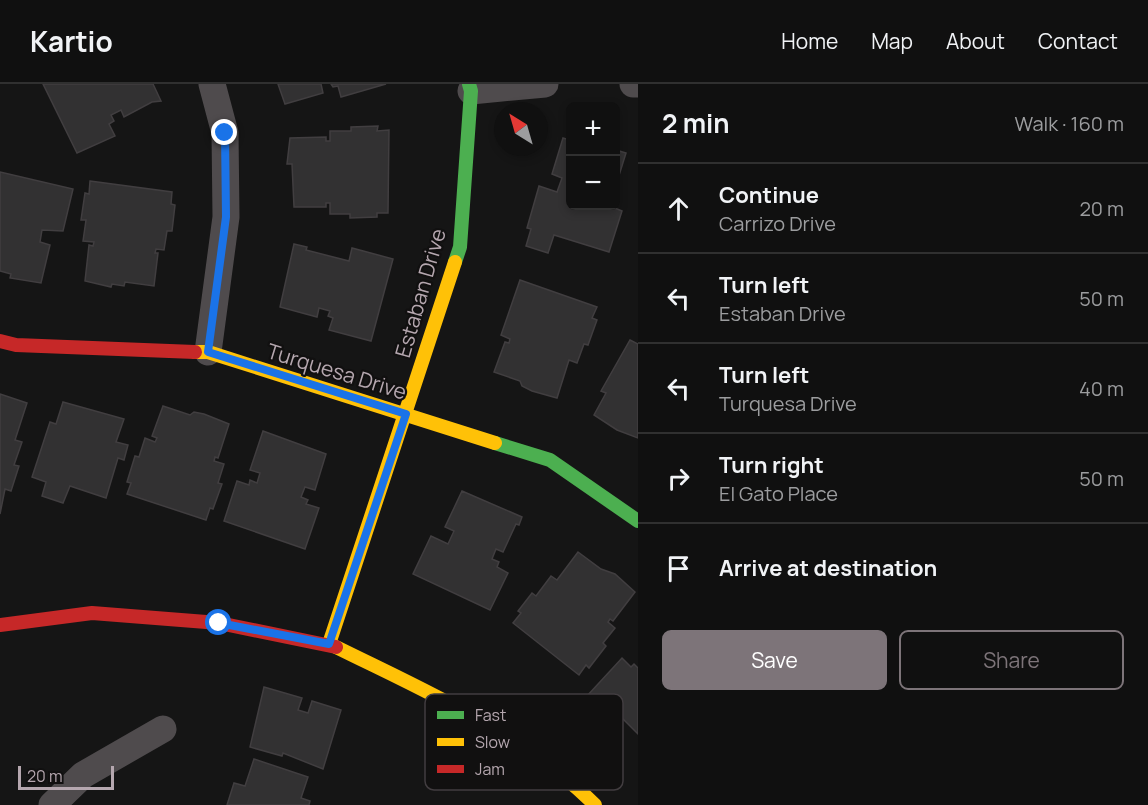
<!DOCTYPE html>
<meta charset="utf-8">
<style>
:root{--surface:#101010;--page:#191919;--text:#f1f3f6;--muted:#9c9d9f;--line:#303030;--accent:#7d7479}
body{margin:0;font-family:Manrope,sans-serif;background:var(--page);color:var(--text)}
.controls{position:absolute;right:18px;top:18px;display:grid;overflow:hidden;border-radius:9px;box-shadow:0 3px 9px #0003}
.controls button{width:54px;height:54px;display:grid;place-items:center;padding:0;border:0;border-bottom:2px solid var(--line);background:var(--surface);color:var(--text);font:30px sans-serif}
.compass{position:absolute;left:494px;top:18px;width:54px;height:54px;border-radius:50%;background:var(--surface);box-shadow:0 3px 9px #0003;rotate:323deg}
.scale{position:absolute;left:18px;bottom:15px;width:96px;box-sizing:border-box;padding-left:6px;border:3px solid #b5a7af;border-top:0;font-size:16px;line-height:21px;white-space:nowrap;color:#b5a7af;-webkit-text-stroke:4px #111010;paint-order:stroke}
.stop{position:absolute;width:18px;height:18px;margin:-14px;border:4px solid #1a73e8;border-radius:50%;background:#fff}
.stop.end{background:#1a73e8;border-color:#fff;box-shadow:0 2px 6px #0008}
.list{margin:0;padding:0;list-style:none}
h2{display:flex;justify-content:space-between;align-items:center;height:78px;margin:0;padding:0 24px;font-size:26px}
h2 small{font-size:20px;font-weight:400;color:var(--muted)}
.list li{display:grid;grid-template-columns:39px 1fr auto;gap:18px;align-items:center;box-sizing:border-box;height:90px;padding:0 24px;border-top:2px solid var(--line)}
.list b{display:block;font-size:22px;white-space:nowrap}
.list p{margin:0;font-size:20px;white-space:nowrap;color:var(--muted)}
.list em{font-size:20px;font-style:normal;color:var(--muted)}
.actions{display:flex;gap:12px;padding:18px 24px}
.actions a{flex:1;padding:14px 0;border:2px solid var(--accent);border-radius:9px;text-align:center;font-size:21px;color:var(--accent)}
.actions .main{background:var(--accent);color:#fff}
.icon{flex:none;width:33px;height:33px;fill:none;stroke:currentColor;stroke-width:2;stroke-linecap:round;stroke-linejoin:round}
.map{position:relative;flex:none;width:638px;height:721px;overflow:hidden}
header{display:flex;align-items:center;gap:36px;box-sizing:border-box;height:84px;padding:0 30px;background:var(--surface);border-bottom:2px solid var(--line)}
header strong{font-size:28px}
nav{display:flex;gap:33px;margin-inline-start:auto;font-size:21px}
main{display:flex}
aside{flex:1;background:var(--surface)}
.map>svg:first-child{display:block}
</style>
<header>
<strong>Kartio</strong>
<nav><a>Home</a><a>Map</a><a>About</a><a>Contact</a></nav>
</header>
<main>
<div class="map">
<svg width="638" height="721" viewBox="0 0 638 721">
<rect width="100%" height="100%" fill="#151515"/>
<g fill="#323132" stroke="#413e40" stroke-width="1.5">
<path d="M 43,0 L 153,0 L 161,17 L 152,18 L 124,33 L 121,26 L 111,31 L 114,37 L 109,40 L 115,52 L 77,69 Z"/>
<path d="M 278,0 L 321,0 L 323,9 L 285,20 Z"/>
<path d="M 331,0 L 386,0 L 341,13 L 338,2 L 333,3 Z"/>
<path d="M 378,42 L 377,47 L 389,46 L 388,129 L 377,129 L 377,133 L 350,134 L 350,130 L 330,130 L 330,119 L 326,119 L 326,123 L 294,123 L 292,80 L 287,80 L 290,54 L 326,53 L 326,57 L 330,57 L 330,47 L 351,47 L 351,43 Z"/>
<path d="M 563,54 L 570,56 L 570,122 L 610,122 L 622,127 L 609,168 L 554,151 L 548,169 L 526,162 L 531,145 L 527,144 L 539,102 L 557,108 L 562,94 L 552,90 Z"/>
<path d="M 616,66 L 626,69 L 616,101 Z"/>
<path d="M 0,88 L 73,105 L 63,147 L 42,146 L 40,158 L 50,161 L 41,199 L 10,194 L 11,190 L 0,187 Z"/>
<path d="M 90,97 L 172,108 L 171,120 L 175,121 L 172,147 L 167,147 L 164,166 L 156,165 L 155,169 L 158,169 L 154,202 L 125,198 L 124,202 L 112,200 L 111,203 L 85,197 L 89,161 L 93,162 L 94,158 L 83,157 L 86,136 L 81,136 L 85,109 L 89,110 Z"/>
<path d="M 294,160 L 307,163 L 306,166 L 349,177 L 352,164 L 393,175 L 371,257 L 329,246 L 333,234 L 328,232 L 330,227 L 319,224 L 317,233 L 280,223 Z"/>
<path d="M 520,196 L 597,223 L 592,234 L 597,236 L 588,261 L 584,260 L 577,279 L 569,276 L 557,314 L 532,307 L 522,302 L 520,297 L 494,288 L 505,258 L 509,259 L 510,255 L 501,251 Z"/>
<path d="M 630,256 L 638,260 L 638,354 L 617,346 L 594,331 L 606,309 L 601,307 Z"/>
<path d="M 0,310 L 27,319 L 15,356 L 22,358 L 14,381 L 19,382 L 11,407 L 5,405 L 0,430 Z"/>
<path d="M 63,318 L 124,335 L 116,358 L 128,361 L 124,376 L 118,374 L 106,414 L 70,402 L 63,419 L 42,412 L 46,398 L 32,393 L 50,338 L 56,340 Z"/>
<path d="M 163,322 L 190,331 L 194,328 L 204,330 L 229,340 L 218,374 L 215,373 L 214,377 L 224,380 L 218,399 L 222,400 L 213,425 L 210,424 L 206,436 L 127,410 L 131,399 L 127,398 L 135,372 L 139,373 L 145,354 L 155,358 L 157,354 L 152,352 Z"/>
<path d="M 263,347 L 326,370 L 315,406 L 305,403 L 301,413 L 308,416 L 306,420 L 319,424 L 305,465 L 224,437 L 237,397 L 249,401 L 250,396 L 257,399 L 260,389 L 250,386 Z"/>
<path d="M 462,407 L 522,433 L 519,441 L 516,440 L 503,468 L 496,465 L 492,475 L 499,478 L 497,483 L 508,489 L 490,526 L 413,490 L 431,452 L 448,460 L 454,447 L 445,443 Z"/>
<path d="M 578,468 L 601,485 L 615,490 L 635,508 L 613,537 L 610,535 L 608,538 L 615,544 L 603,559 L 606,562 L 589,584 L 586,581 L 579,591 L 513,539 L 521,529 L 518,527 L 532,509 L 536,512 L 551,492 L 557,496 Z"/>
<path d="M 622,574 L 631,583 L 634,580 L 638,584 L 638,650 L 621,633 L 614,640 L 587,612 Z"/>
<path d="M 264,603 L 302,614 L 298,626 L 308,629 L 312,617 L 341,626 L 323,685 L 283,669 L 282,672 L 250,663 Z"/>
<path d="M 254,675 L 308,693 L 301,714 L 310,717 L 309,721 L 227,721 L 234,699 L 245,702 Z"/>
</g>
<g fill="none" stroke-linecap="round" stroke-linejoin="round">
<g stroke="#4f4b4d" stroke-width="27">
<path d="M 633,0 L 638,0"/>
<path d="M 471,7 L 545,0"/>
<path d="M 208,268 L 226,133 L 225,49 L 212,0"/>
<path d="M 52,721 L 83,691 L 163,645"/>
</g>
<g stroke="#4caf50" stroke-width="14">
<path d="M 455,178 L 460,163 L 471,7 L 469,0"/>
<path d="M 495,359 L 550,376 L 638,437"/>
</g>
<g stroke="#ffc107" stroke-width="14">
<path d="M 195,268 L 208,268 L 495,359"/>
<path d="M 329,560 L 455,178"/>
<path d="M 336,563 C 427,608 523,649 595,721"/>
</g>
<g stroke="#c62828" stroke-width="14">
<path d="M 0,257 L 16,261 L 195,268"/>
<path d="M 0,541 L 92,529 L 219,539 L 336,563"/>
</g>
</g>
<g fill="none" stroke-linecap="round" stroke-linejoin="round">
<path stroke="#1a73e8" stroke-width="8" d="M 219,539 L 329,560 L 406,330 L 208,268 L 226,133 L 225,49"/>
</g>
<g text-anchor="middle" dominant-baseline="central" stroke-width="4.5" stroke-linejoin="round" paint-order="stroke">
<g font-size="21" fill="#b5a7af" stroke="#111010">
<text transform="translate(420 209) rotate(-74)">Estaban Drive</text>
<text transform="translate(337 287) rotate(17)">Turquesa Drive</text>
</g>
</g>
<rect x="425" y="610" width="198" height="96" rx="9" fill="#111010" stroke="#423d40" stroke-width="1.5"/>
<rect x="437" y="627" width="27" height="8" fill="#4caf50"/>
<rect x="437" y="654" width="27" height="8" fill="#ffc107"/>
<rect x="437" y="681" width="27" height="8" fill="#c62828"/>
<g font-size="16" fill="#b5a7af">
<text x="475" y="637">Fast</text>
<text x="475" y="664">Slow</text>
<text x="475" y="691">Jam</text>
</g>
</svg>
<div class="controls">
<button>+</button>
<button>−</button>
</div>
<svg class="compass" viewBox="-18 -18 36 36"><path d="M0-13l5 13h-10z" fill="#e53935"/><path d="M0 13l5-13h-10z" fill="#9c9d9f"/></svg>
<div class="scale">20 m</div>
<div class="stop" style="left:219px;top:539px"></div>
<div class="stop end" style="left:225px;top:49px"></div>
</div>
<aside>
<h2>2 min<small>Walk · 160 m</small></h2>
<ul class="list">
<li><svg class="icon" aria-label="ahead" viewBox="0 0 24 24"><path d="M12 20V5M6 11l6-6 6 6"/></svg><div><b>Continue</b><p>Carrizo Drive</p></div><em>20 m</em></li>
<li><svg class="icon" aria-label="left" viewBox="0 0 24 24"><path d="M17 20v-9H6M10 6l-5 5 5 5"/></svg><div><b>Turn left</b><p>Estaban Drive</p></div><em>50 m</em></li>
<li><svg class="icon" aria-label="left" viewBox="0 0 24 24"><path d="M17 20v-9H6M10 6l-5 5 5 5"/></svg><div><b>Turn left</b><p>Turquesa Drive</p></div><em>40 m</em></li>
<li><svg class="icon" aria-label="right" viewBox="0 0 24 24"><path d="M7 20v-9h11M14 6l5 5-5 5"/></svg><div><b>Turn right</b><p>El Gato Place</p></div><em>50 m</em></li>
<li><svg class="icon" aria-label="arrive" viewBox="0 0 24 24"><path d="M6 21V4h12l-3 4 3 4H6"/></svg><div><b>Arrive at destination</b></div></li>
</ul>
<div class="actions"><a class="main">Save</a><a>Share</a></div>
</aside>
</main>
